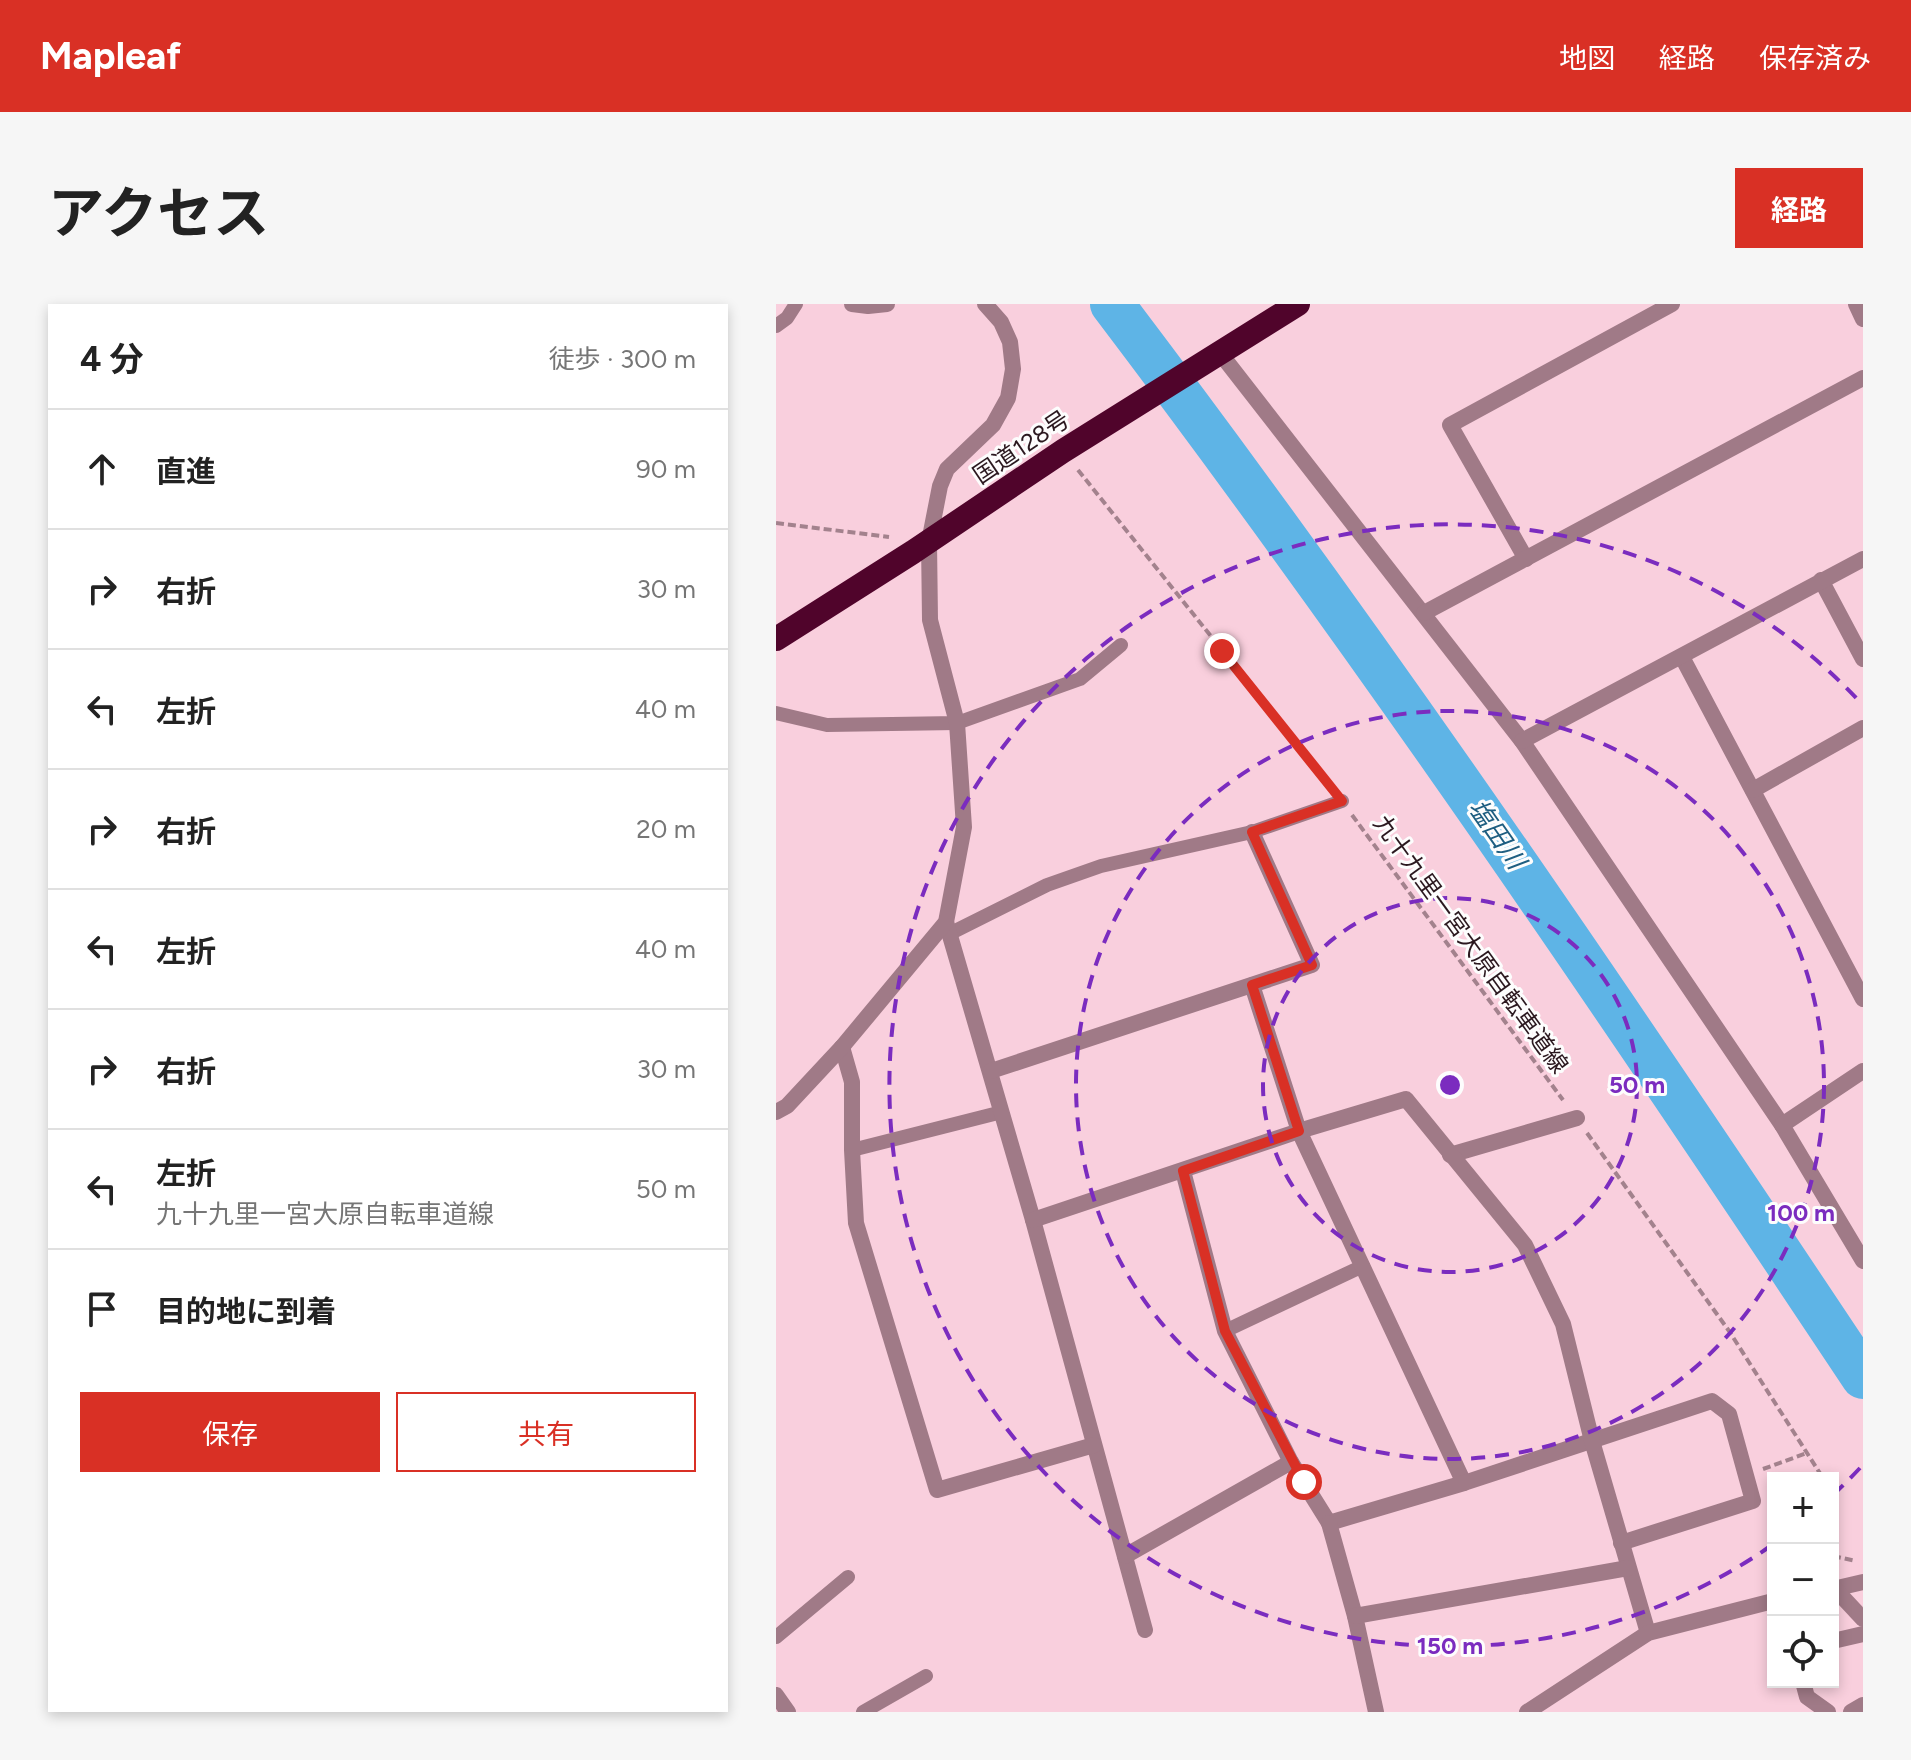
<!DOCTYPE html>
<html lang="ja">
<meta charset="utf-8">
<style>
:root{--surface:#fff;--page:#f6f6f6;--text:#222;--muted:#767676;--line:#e0e0e0;--accent:#d93025}
body{margin:0;font-family:Figtree,"Noto Sans JP",sans-serif;background:var(--page);color:var(--text)}
.controls{position:absolute;right:24px;bottom:24px;display:grid;overflow:hidden;border-radius:0px;box-shadow:0 4px 12px #0003}
.controls button{width:72px;height:72px;display:grid;place-items:center;padding:0;border:0;border-bottom:2px solid var(--line);background:var(--surface);color:var(--text);font:40px sans-serif}
.stop{position:absolute;width:24px;height:24px;margin:-18px;border:6px solid #d93025;border-radius:50%;background:#fff}
.stop.end{background:#d93025;border-color:#fff;box-shadow:0 2px 8px #0008}
.list{margin:0;padding:0;list-style:none}
h2{display:flex;justify-content:space-between;align-items:center;height:104px;margin:0;padding:0 32px;font-size:34px}
h2 small{font-size:26px;font-weight:400;color:var(--muted)}
.list li{display:grid;grid-template-columns:52px 1fr auto;gap:24px;align-items:center;box-sizing:border-box;height:120px;padding:0 32px;border-top:2px solid var(--line)}
.list b{display:block;font-size:30px;white-space:nowrap}
.list p{margin:0;font-size:26px;white-space:nowrap;color:var(--muted)}
.list em{font-size:26px;font-style:normal;color:var(--muted)}
.actions{display:flex;gap:16px;padding:24px 32px}
.actions a{flex:1;padding:18px 0;border:2px solid var(--accent);border-radius:0px;text-align:center;font-size:28px;color:var(--accent)}
.actions .main{background:var(--accent);color:#fff}
.icon{flex:none;width:44px;height:44px;fill:none;stroke:currentColor;stroke-width:2;stroke-linecap:round;stroke-linejoin:round}
.map{position:relative;flex:none;width:1087px;height:1408px;overflow:hidden;border-radius:0px}
header{display:flex;align-items:center;gap:48px;box-sizing:border-box;height:112px;padding:0 40px;background:var(--accent);color:#fff}
header strong{font-size:38px}
nav{display:flex;gap:44px;margin-inline-start:auto;font-size:28px}
.intro{display:flex;align-items:center;justify-content:space-between;box-sizing:border-box;height:192px;padding:0 48px}
h1{margin:0;font-size:56px}
.button{padding:20px 36px;border-radius:0px;background:var(--accent);color:#fff;font-size:28px;font-weight:700}
main{display:flex;gap:48px;padding:0 48px}
aside{flex:1;background:var(--surface);border-radius:0px;box-shadow:0 4px 12px #0003}
.map>svg:first-child{display:block}
</style>
<header>
<strong>Mapleaf</strong>
<nav><a>地図</a><a>経路</a><a>保存済み</a></nav>
</header>
<div class="intro"><h1>アクセス</h1><a class="button">経路</a></div>
<main>
<aside>
<h2>4 分<small>徒歩 · 300 m</small></h2>
<ul class="list">
<li><svg class="icon" aria-label="ahead" viewBox="0 0 24 24"><path d="M12 20V5M6 11l6-6 6 6"/></svg><div><b>直進</b></div><em>90 m</em></li>
<li><svg class="icon" aria-label="right" viewBox="0 0 24 24"><path d="M7 20v-9h11M14 6l5 5-5 5"/></svg><div><b>右折</b></div><em>30 m</em></li>
<li><svg class="icon" aria-label="left" viewBox="0 0 24 24"><path d="M17 20v-9H6M10 6l-5 5 5 5"/></svg><div><b>左折</b></div><em>40 m</em></li>
<li><svg class="icon" aria-label="right" viewBox="0 0 24 24"><path d="M7 20v-9h11M14 6l5 5-5 5"/></svg><div><b>右折</b></div><em>20 m</em></li>
<li><svg class="icon" aria-label="left" viewBox="0 0 24 24"><path d="M17 20v-9H6M10 6l-5 5 5 5"/></svg><div><b>左折</b></div><em>40 m</em></li>
<li><svg class="icon" aria-label="right" viewBox="0 0 24 24"><path d="M7 20v-9h11M14 6l5 5-5 5"/></svg><div><b>右折</b></div><em>30 m</em></li>
<li><svg class="icon" aria-label="left" viewBox="0 0 24 24"><path d="M17 20v-9H6M10 6l-5 5 5 5"/></svg><div><b>左折</b><p>九十九里一宮大原自転車道線</p></div><em>50 m</em></li>
<li><svg class="icon" aria-label="arrive" viewBox="0 0 24 24"><path d="M6 21V4h12l-3 4 3 4H6"/></svg><div><b>目的地に到着</b></div></li>
</ul>
<div class="actions"><a class="main">保存</a><a>共有</a></div>
</aside>
<div class="map">
<svg width="1087" height="1408" viewBox="0 0 1087 1408">
<rect width="100%" height="100%" fill="#f9cfdd"/>
<g fill="none" stroke-linecap="round" stroke-linejoin="round">
<path stroke="#5eb4e6" stroke-width="44" d="M 336,0 C 600,348 845,709 1087,1073"/>
<g stroke="#a3828d" stroke-width="4" stroke-dasharray="8 4" stroke-linecap="butt">
<path d="M 302,166 L 554,481"/>
<path d="M 0,219 L 113,233"/>
<path d="M 576,511 L 787,796"/>
<path d="M 811,829 L 953,1027 L 1047,1174"/>
<path d="M 987,1165 L 1031,1149"/>
<path d="M 1057,1252 L 1080,1257"/>
</g>
<g stroke="#a07a87" stroke-width="14">
<path d="M 0,22 L 11,14 L 20,0"/>
<path d="M 0,409 L 51,421 L 181,419 L 304,375 L 345,341"/>
<path d="M 173,630 L 271,581 L 325,562 L 476,528 L 566,497"/>
<path d="M 76,846 L 226,808"/>
<path d="M 449,1027 L 587,962"/>
<path d="M 0,1333 L 72,1273"/>
<path d="M 87,1408 L 150,1372"/>
</g>
<g stroke="#a07a87" stroke-width="16">
<path d="M 76,0 L 92,2 L 111,0"/>
<path d="M 1080,0 L 1087,15"/>
<path d="M 444,49 L 746,437 L 1006,821 L 1087,957"/>
<path d="M 750,255 L 674,121 L 896,0"/>
<path d="M 1045,276 L 1087,355"/>
<path d="M 648,309 L 1087,74"/>
<path d="M 906,353 L 1087,695"/>
<path d="M 746,437 L 1087,255"/>
<path d="M 977,486 L 1087,424"/>
<path d="M 170,618 L 257,916 L 369,1326"/>
<path d="M 476,681 L 523,827 L 688,1179"/>
<path d="M 66,743 L 76,778 L 76,846 L 80,919 L 161,1186 L 318,1141"/>
<path d="M 215,767 L 536,661 L 476,528"/>
<path d="M 0,808 L 11,802 L 66,743 L 170,618 L 188,523 L 181,419 L 154,316 L 153,238 L 164,182 L 171,165 L 217,121 L 232,94 L 237,65 L 234,38 L 225,18 L 209,0"/>
<path d="M 1006,821 L 1087,767"/>
<path d="M 674,851 L 801,814"/>
<path d="M 407,867 L 449,1027 L 515,1158 L 553,1219 L 688,1179 L 936,1097 L 953,1110 L 977,1197 L 845,1239"/>
<path d="M 257,916 L 523,827 L 630,795 L 749,941 L 787,1020 L 816,1137 L 872,1329"/>
<path d="M 553,1219 L 579,1312 L 600,1408"/>
<path d="M 349,1252 L 515,1158"/>
<path d="M 1057,1285 L 1087,1278"/>
<path d="M 1059,1285 L 1087,1315"/>
<path d="M 579,1312 L 852,1264"/>
<path d="M 1057,1337 L 1087,1330"/>
<path d="M 1027,1378 L 1031,1393 L 1052,1408"/>
<path d="M 0,1391 L 12,1408"/>
<path d="M 751,1408 L 872,1329 L 997,1297"/>
<path d="M 1075,1408 L 1087,1401"/>
</g>
<path stroke="#50042b" stroke-width="24" d="M 0,335 L 137,248 L 287,147 L 522,0"/>
</g>
<g fill="none" stroke-linecap="round" stroke-linejoin="round">
<path stroke="#d93025" stroke-width="10" d="M 446,347 L 566,497 L 476,528 L 536,661 L 476,681 L 523,827 L 407,867 L 449,1027 L 528,1178"/>
</g>
<g fill="none" stroke="#7b2cbf" stroke-width="4" stroke-dasharray="14 10">
<circle cx="674" cy="781" r="187"/>
<circle cx="674" cy="781" r="374"/>
<path d="M1084 1164A561 561 0 0 1 1060 1188M996 1241A561 561 0 1 1 1084 398"/>
</g>
<g text-anchor="middle" dominant-baseline="central" stroke-width="6" stroke-linejoin="round" paint-order="stroke">
<g font-size="24" fill="#2b181f" stroke="#fdfdfd">
<text transform="translate(245 143) rotate(-34)">国道128号</text>
<text transform="translate(695 640) rotate(54)">九十九里一宮大原自転車道線</text>
</g>
<g font-size="26" font-style="italic" fill="#1e5e81" stroke="#fdfdfd">
<text transform="translate(721 530) rotate(55)">塩田川</text>
</g>
</g>
<circle cx="674" cy="781" r="12" fill="#7b2cbf" stroke="#fdfdfd" stroke-width="4"/>
<g font-size="24" text-anchor="middle" font-weight="bold" fill="#7b2cbf" stroke="#fdfdfd" stroke-width="6" stroke-linejoin="round" paint-order="stroke">
<text x="861" y="789">50 m</text>
<text x="1025" y="917">100 m</text>
<text x="674" y="1350">150 m</text>
</g>
</svg>
<div class="controls">
<button>+</button>
<button>−</button>
<button><svg class="icon" aria-label="locate" viewBox="0 0 24 24"><circle cx="12" cy="12" r="6"/><path d="M12 2v4M12 18v4M2 12h4M18 12h4"/></svg></button>
</div>
<div class="stop" style="left:528px;top:1178px"></div>
<div class="stop end" style="left:446px;top:347px"></div>
</div>
</main>
